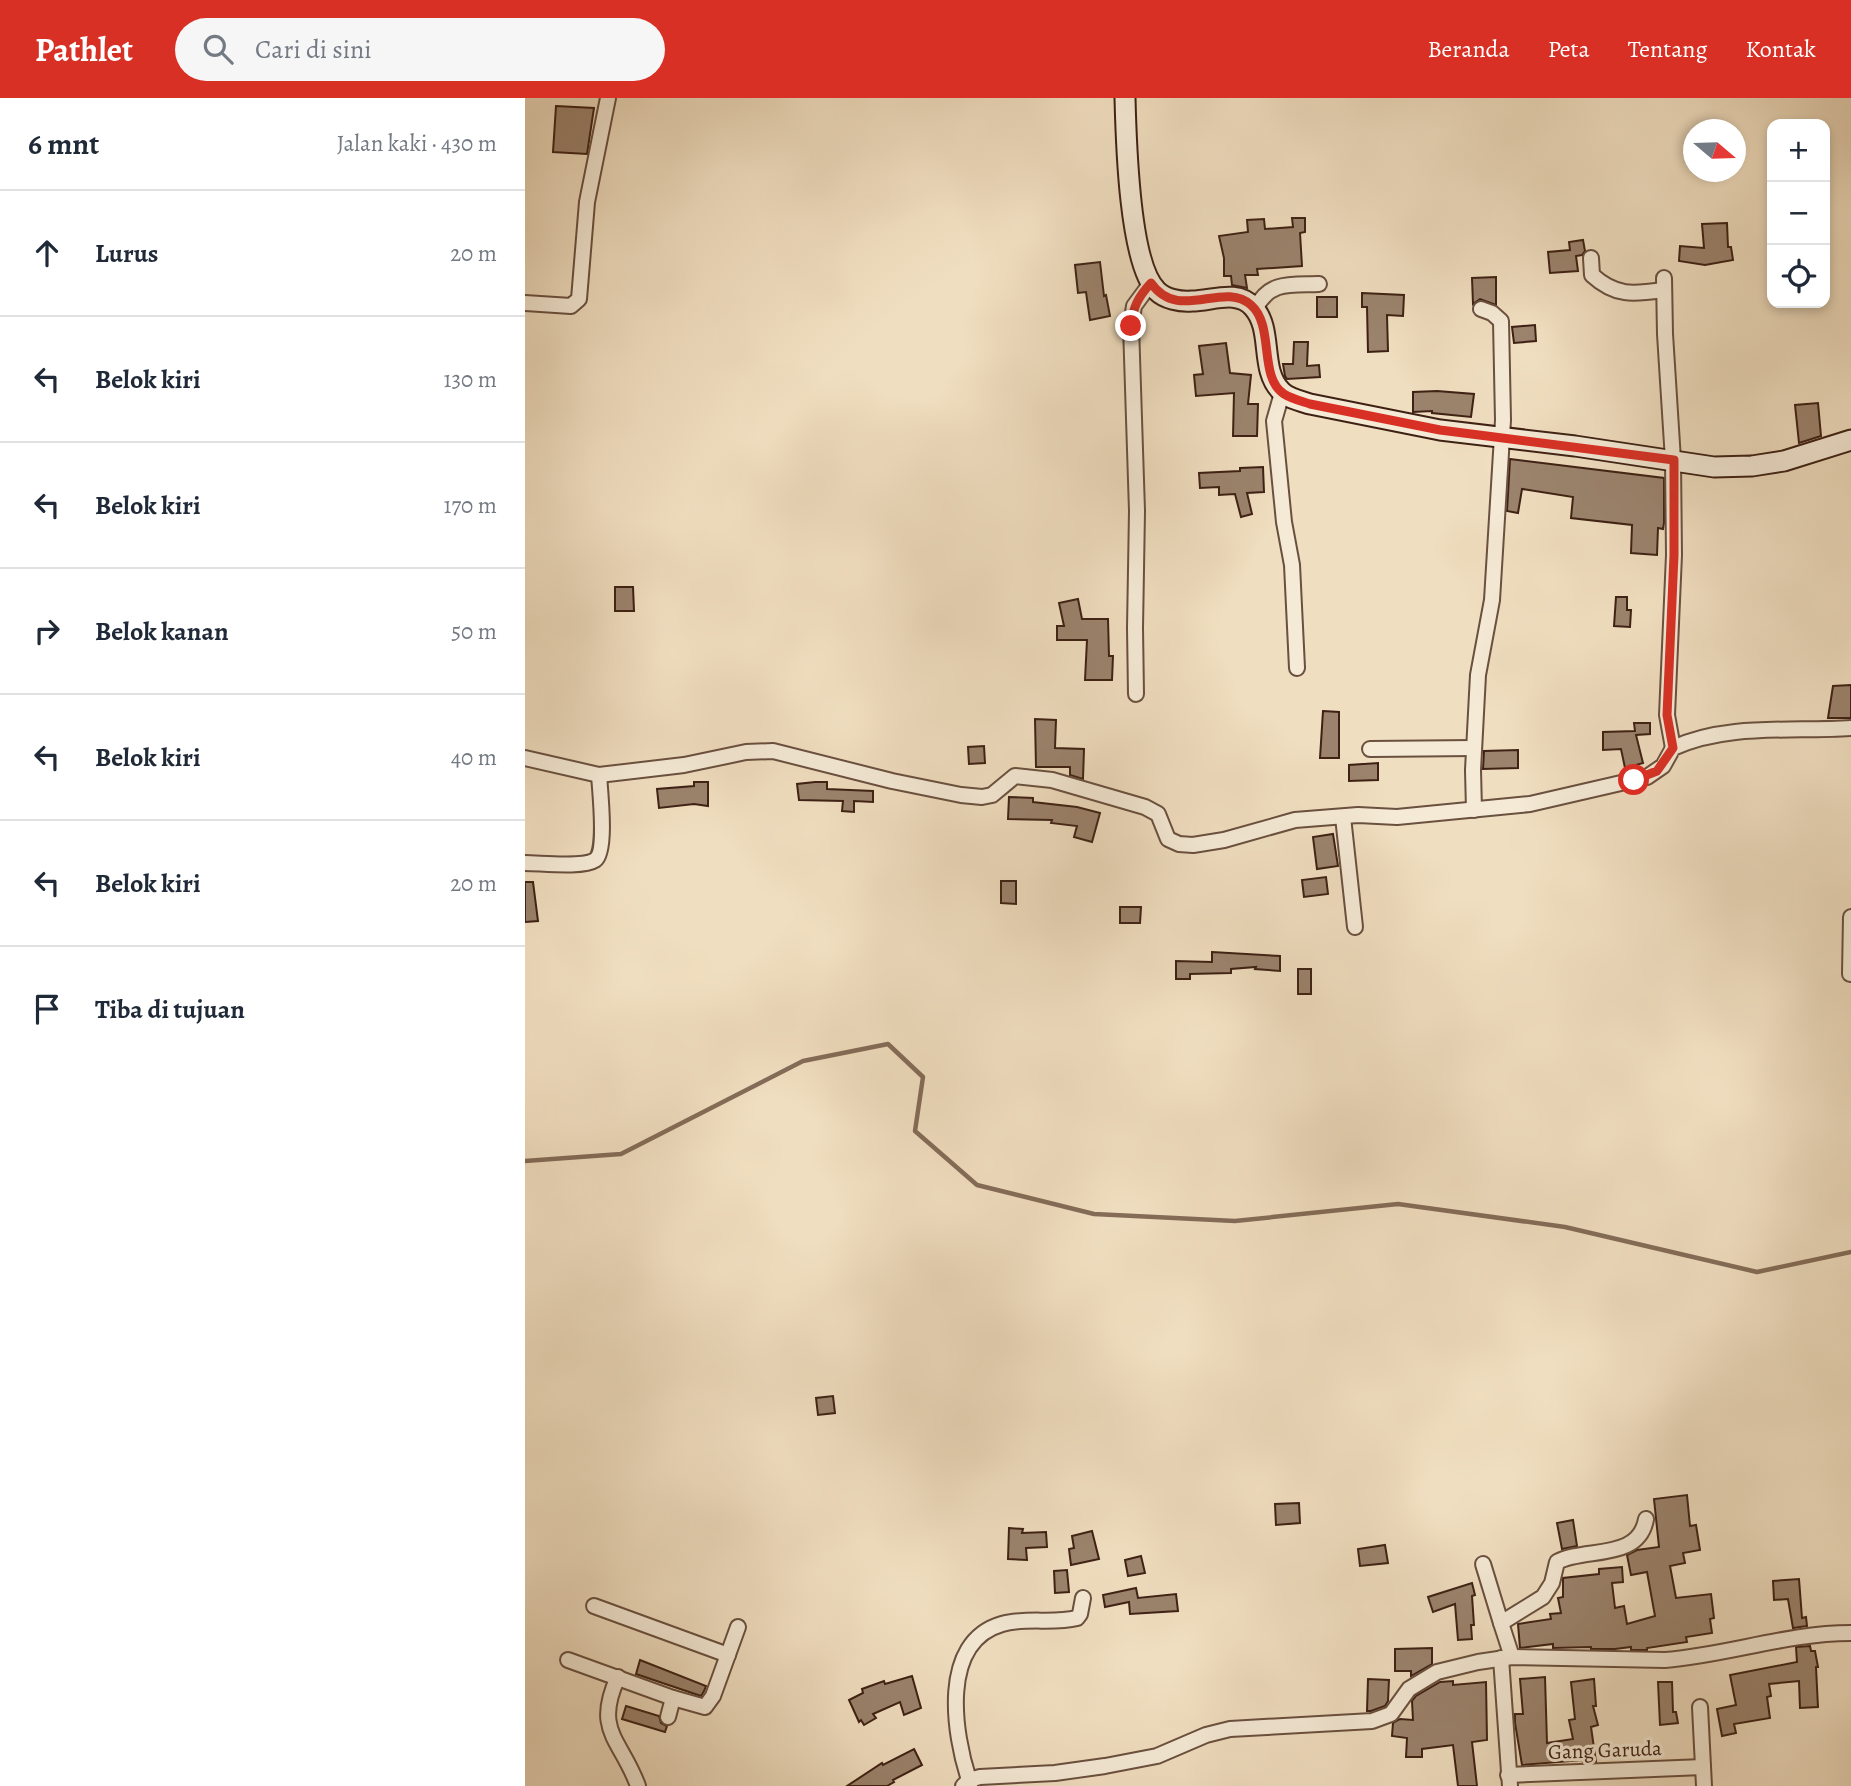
<!DOCTYPE html>
<html lang="id">
<meta charset="utf-8">
<style>
:root{--surface:#fff;--page:#f6f6f7;--text:#1f2937;--muted:#747a83;--line:#e0e1e3;--accent:#d93025}
body{margin:0;font-family:Alegreya,serif;background:var(--page);color:var(--text)}
.controls{position:absolute;right:21px;top:21px;display:grid;overflow:hidden;border-radius:14px;box-shadow:0 4px 10px #0003}
.controls button{width:63px;height:63px;display:grid;place-items:center;padding:0;border:0;border-bottom:2px solid var(--line);background:var(--surface);color:var(--text);font:35px sans-serif}
.compass{position:absolute;left:1158px;top:21px;width:63px;height:63px;border-radius:50%;background:var(--surface);box-shadow:0 4px 10px #0003;rotate:109deg}
.stop{position:absolute;width:21px;height:21px;margin:-16px;border:5px solid #d93025;border-radius:50%;background:#fff}
.stop.end{background:#d93025;border-color:#fff;box-shadow:0 2px 7px #0008}
.list{margin:0;padding:0;list-style:none}
h2{display:flex;justify-content:space-between;align-items:center;height:91px;margin:0;padding:0 28px;font-size:30px}
h2 small{font-size:23px;font-weight:400;color:var(--muted)}
.list li{display:grid;grid-template-columns:46px 1fr auto;gap:21px;align-items:center;box-sizing:border-box;height:126px;padding:0 28px;border-top:2px solid var(--line)}
.list b{display:block;font-size:26px;white-space:nowrap}
.list em{font-size:23px;font-style:normal;color:var(--muted)}
.icon{flex:none;width:38px;height:38px;fill:none;stroke:currentColor;stroke-width:2;stroke-linecap:round;stroke-linejoin:round}
.map{position:relative;flex:none;width:1326px;height:1688px;overflow:hidden}
header{display:flex;align-items:center;gap:42px;box-sizing:border-box;height:98px;padding:0 35px;background:var(--accent);color:#fff}
header strong{font-size:33px}
nav{display:flex;gap:38px;margin-inline-start:auto;font-size:24px}
.search{width:490px;height:63px;background:var(--page);display:flex;align-items:center;gap:18px;box-sizing:border-box;padding:0 24px;border-radius:38px;color:var(--muted);font-size:26px}
main{display:flex}
aside{flex:1;background:var(--surface)}
.map>svg:first-child{display:block}
</style>
<header>
<strong>Pathlet</strong>
<div class="search"><svg class="icon" aria-label="search" viewBox="0 0 24 24"><circle cx="10" cy="10" r="6"/><path d="M15 15l6 6"/></svg>Cari di sini</div>
<nav><a>Beranda</a><a>Peta</a><a>Tentang</a><a>Kontak</a></nav>
</header>
<main>
<aside>
<h2>6 mnt<small>Jalan kaki · 430 m</small></h2>
<ul class="list">
<li><svg class="icon" aria-label="ahead" viewBox="0 0 24 24"><path d="M12 20V5M6 11l6-6 6 6"/></svg><div><b>Lurus</b></div><em>20 m</em></li>
<li><svg class="icon" aria-label="left" viewBox="0 0 24 24"><path d="M17 20v-9H6M10 6l-5 5 5 5"/></svg><div><b>Belok kiri</b></div><em>130 m</em></li>
<li><svg class="icon" aria-label="left" viewBox="0 0 24 24"><path d="M17 20v-9H6M10 6l-5 5 5 5"/></svg><div><b>Belok kiri</b></div><em>170 m</em></li>
<li><svg class="icon" aria-label="right" viewBox="0 0 24 24"><path d="M7 20v-9h11M14 6l5 5-5 5"/></svg><div><b>Belok kanan</b></div><em>50 m</em></li>
<li><svg class="icon" aria-label="left" viewBox="0 0 24 24"><path d="M17 20v-9H6M10 6l-5 5 5 5"/></svg><div><b>Belok kiri</b></div><em>40 m</em></li>
<li><svg class="icon" aria-label="left" viewBox="0 0 24 24"><path d="M17 20v-9H6M10 6l-5 5 5 5"/></svg><div><b>Belok kiri</b></div><em>20 m</em></li>
<li><svg class="icon" aria-label="arrive" viewBox="0 0 24 24"><path d="M6 21V4h12l-3 4 3 4H6"/></svg><div><b>Tiba di tujuan</b></div></li>
</ul>
</aside>
<div class="map">
<svg width="1326" height="1688" viewBox="0 0 1326 1688">
<rect width="100%" height="100%" fill="#f0dec0"/>
<filter id="stains"><feTurbulence type="fractalNoise" baseFrequency=".00286" numOctaves="4"/><feColorMatrix values="0 0 0 0 .2 0 0 0 0 .09 0 0 0 0 .02 0 0 0 .5 -.17"/></filter>
<radialGradient id="worn" r=".72"><stop offset=".6" stop-color="#630" stop-opacity="0"/><stop offset="1" stop-color="#630" stop-opacity=".3"/></radialGradient>
<g fill="none" stroke-linecap="round" stroke-linejoin="round">
<path stroke="#846c58" stroke-width="4.5" d="M 0,1063 L 96,1056 L 278,963 L 363,946 L 398,979 L 390,1033 L 452,1087 L 569,1116 L 710,1123 L 873,1106 L 1040,1129 L 1232,1174 L 1326,1154"/>
</g>
<g fill="#9b836d" stroke="#3e2114" stroke-width="2">
<path d="M 31,8 L 69,10 L 62,56 L 28,54 Z"/>
<path d="M 767,120 L 780,120 L 780,134 L 775,135 L 777,168 L 732,171 L 733,177 L 720,177 L 722,190 L 707,187 L 706,178 L 699,178 L 699,160 L 694,138 L 723,134 L 722,122 L 739,121 L 740,131 L 768,129 Z"/>
<path d="M 1202,125 L 1203,149 L 1206,149 L 1208,162 L 1180,167 L 1154,163 L 1155,148 L 1179,150 L 1177,126 Z"/>
<path d="M 1058,142 L 1060,153 L 1057,157 L 1051,158 L 1053,173 L 1025,175 L 1023,154 L 1045,152 L 1044,144 Z"/>
<path d="M 575,164 L 579,198 L 581,197 L 585,218 L 565,222 L 561,194 L 553,195 L 550,167 Z"/>
<path d="M 971,179 L 971,207 L 955,201 L 948,206 L 947,180 Z"/>
<path d="M 837,195 L 879,197 L 878,218 L 862,217 L 863,253 L 843,254 L 842,209 L 837,209 Z"/>
<rect x="792" y="199" width="20" height="20"/>
<path d="M 1010,227 L 1011,243 L 989,245 L 987,229 Z"/>
<path d="M 769,244 L 783,244 L 782,268 L 794,267 L 795,279 L 762,281 L 760,278 L 758,266 L 768,266 Z"/>
<path d="M 701,245 L 705,275 L 726,277 L 723,306 L 733,306 L 732,338 L 708,338 L 709,295 L 671,298 L 669,277 L 678,276 L 674,248 Z"/>
<path d="M 912,293 L 949,296 L 946,319 L 907,315 L 907,313 L 888,314 L 888,294 Z"/>
<path d="M 1293,305 L 1296,338 L 1274,345 L 1270,307 Z"/>
<path d="M 985,361 L 1139,380 L 1139,425 L 1138,431 L 1133,430 L 1132,457 L 1106,455 L 1107,427 L 1046,420 L 1048,399 L 997,391 L 993,415 L 982,413 Z"/>
<path d="M 738,369 L 739,394 L 722,395 L 727,416 L 716,419 L 710,396 L 694,397 L 694,389 L 675,390 L 674,375 L 715,373 L 715,370 Z"/>
<path d="M 90,489 L 108,489 L 109,513 L 90,513 Z"/>
<path d="M 1091,499 L 1102,499 L 1102,512 L 1106,512 L 1105,529 L 1089,528 Z"/>
<path d="M 553,501 L 557,521 L 583,521 L 584,558 L 588,558 L 587,582 L 560,582 L 562,542 L 532,542 L 532,528 L 539,528 L 534,505 Z"/>
<path d="M 1326,587 L 1326,620 L 1303,620 L 1308,588 Z"/>
<path d="M 798,613 L 814,614 L 814,660 L 795,660 Z"/>
<path d="M 510,621 L 531,622 L 530,650 L 559,651 L 558,681 L 545,677 L 545,669 L 511,669 Z"/>
<path d="M 1109,625 L 1125,625 L 1125,636 L 1111,637 L 1118,665 L 1100,670 L 1096,651 L 1078,652 L 1078,634 L 1110,633 Z"/>
<path d="M 459,648 L 460,665 L 444,666 L 443,649 Z"/>
<path d="M 993,652 L 993,670 L 958,671 L 959,653 Z"/>
<path d="M 853,665 L 853,682 L 824,683 L 824,667 Z"/>
<path d="M 169,684 L 183,684 L 183,708 L 169,706 L 134,710 L 132,691 L 169,688 Z"/>
<path d="M 290,684 L 302,684 L 302,691 L 348,693 L 348,704 L 329,703 L 329,714 L 317,713 L 318,703 L 274,702 L 272,686 Z"/>
<path d="M 484,699 L 508,700 L 508,704 L 552,709 L 575,715 L 567,744 L 549,739 L 552,728 L 526,725 L 527,722 L 483,721 Z"/>
<path d="M 808,736 L 813,768 L 792,771 L 788,739 Z"/>
<path d="M 801,779 L 803,796 L 779,799 L 777,782 Z"/>
<path d="M 476,783 L 491,783 L 491,806 L 476,805 Z"/>
<path d="M 0,784 L 8,784 L 13,823 L 0,824 Z"/>
<path d="M 595,809 L 616,809 L 615,825 L 595,825 Z"/>
<path d="M 687,854 L 755,858 L 755,873 L 730,871 L 731,869 L 706,871 L 706,875 L 665,876 L 665,881 L 651,881 L 651,863 L 687,864 Z"/>
<rect x="773" y="871" width="13" height="25"/>
<path d="M 308,1298 L 310,1315 L 293,1317 L 291,1300 Z"/>
<path d="M 1162,1397 L 1165,1428 L 1171,1427 L 1175,1452 L 1158,1455 L 1160,1465 L 1145,1468 L 1151,1500 L 1186,1496 L 1189,1520 L 1185,1521 L 1187,1535 L 1161,1539 L 1162,1544 L 1122,1550 L 1122,1552 L 1106,1552 L 1106,1549 L 1090,1551 L 1066,1551 L 1066,1549 L 1028,1550 L 1028,1546 L 995,1550 L 993,1526 L 1026,1521 L 1025,1516 L 1036,1515 L 1033,1500 L 1038,1499 L 1038,1480 L 1074,1476 L 1074,1471 L 1097,1469 L 1098,1484 L 1087,1485 L 1090,1510 L 1099,1508 L 1102,1526 L 1130,1518 L 1122,1474 L 1106,1477 L 1102,1457 L 1112,1452 L 1134,1449 L 1129,1401 Z"/>
<path d="M 774,1405 L 775,1425 L 751,1427 L 750,1406 Z"/>
<path d="M 1048,1422 L 1052,1448 L 1037,1451 L 1032,1425 Z"/>
<path d="M 484,1430 L 498,1431 L 497,1435 L 521,1434 L 522,1449 L 501,1450 L 502,1462 L 483,1461 Z"/>
<path d="M 567,1433 L 574,1461 L 546,1467 L 544,1451 L 549,1450 L 547,1438 Z"/>
<path d="M 860,1447 L 863,1465 L 835,1468 L 833,1451 Z"/>
<path d="M 616,1458 L 620,1475 L 603,1478 L 600,1462 Z"/>
<path d="M 542,1472 L 544,1494 L 530,1495 L 529,1473 Z"/>
<path d="M 1274,1481 L 1277,1520 L 1281,1519 L 1282,1528 L 1268,1530 L 1263,1501 L 1249,1502 L 1248,1483 Z"/>
<path d="M 947,1485 L 950,1497 L 947,1498 L 949,1527 L 946,1527 L 947,1541 L 933,1542 L 930,1506 L 908,1514 L 903,1499 Z"/>
<path d="M 611,1490 L 613,1500 L 651,1496 L 653,1513 L 605,1516 L 604,1504 L 580,1509 L 578,1497 Z"/>
<path d="M 1285,1548 L 1286,1553 L 1290,1553 L 1293,1569 L 1291,1569 L 1293,1609 L 1275,1610 L 1274,1583 L 1244,1586 L 1246,1598 L 1242,1599 L 1245,1620 L 1209,1626 L 1211,1635 L 1197,1638 L 1192,1611 L 1211,1607 L 1205,1577 L 1272,1564 L 1271,1549 Z"/>
<path d="M 907,1550 L 907,1566 L 886,1578 L 886,1573 L 870,1573 L 870,1551 Z"/>
<path d="M 115,1562 L 181,1588 L 179,1593 L 176,1598 L 111,1576 Z"/>
<path d="M 387,1578 L 396,1610 L 379,1617 L 375,1604 L 348,1616 L 351,1620 L 339,1627 L 336,1622 L 334,1624 L 324,1602 L 338,1595 L 337,1591 L 359,1583 L 360,1586 Z"/>
<path d="M 1020,1579 L 1022,1645 L 1048,1641 L 1044,1622 L 1050,1621 L 1046,1584 L 1069,1581 L 1071,1608 L 1068,1608 L 1073,1627 L 1066,1629 L 1071,1664 L 1058,1664 L 1058,1662 L 997,1667 L 990,1625 L 990,1616 L 998,1616 L 995,1581 Z"/>
<path d="M 843,1581 L 864,1582 L 863,1603 L 860,1608 L 846,1613 L 842,1613 Z"/>
<path d="M 928,1583 L 928,1587 L 961,1584 L 962,1642 L 947,1644 L 952,1688 L 933,1688 L 928,1647 L 897,1651 L 897,1659 L 881,1659 L 882,1640 L 867,1638 L 868,1625 L 875,1621 L 888,1622 L 887,1603 L 891,1598 L 915,1584 Z"/>
<path d="M 1133,1584 L 1147,1584 L 1148,1614 L 1151,1614 L 1153,1625 L 1135,1627 Z"/>
<path d="M 101,1608 L 134,1618 L 136,1625 L 142,1628 L 140,1634 L 97,1621 Z"/>
<path d="M 389,1651 L 397,1667 L 368,1682 L 369,1684 L 362,1688 L 322,1688 L 357,1665 L 358,1667 Z"/>
</g>
<g fill="none" stroke-linecap="round" stroke-linejoin="round">
<g stroke="#6a503f" stroke-width="18">
<g id="street">
<path d="M 1066,160 L 1067,177 C 1091,199 1109,196 1139,192"/>
<path d="M 1139,180 L 1140,236 L 1148,362 L 1149,457 L 1142,617 L 1148,650"/>
<path d="M 0,205 L 46,208 L 54,201 L 62,104 L 83,0"/>
<path d="M 730,211 C 745,182 766,187 794,186"/>
<path d="M 757,295 L 749,323 L 759,424 L 767,467 L 772,570"/>
<path d="M 611,596 L 610,530 L 612,413 L 606,228 L 609,208 L 626,185"/>
<path d="M 845,651 L 949,650"/>
<path d="M 0,660 L 74,677 L 159,667 L 221,654 L 248,653 L 367,683 L 436,697 L 457,699 L 467,697 L 490,678 L 527,682 L 620,709 L 633,716 L 643,741 L 654,746 L 668,747 L 699,742 L 770,722 L 833,717 L 872,719 L 1005,706 L 1122,679 L 1138,668 L 1148,650 C 1202,625 1268,634 1326,630"/>
<path d="M 949,712 L 948,672 L 953,577 L 967,502 L 978,322 L 976,223 L 967,215 L 956,211"/>
<path d="M 818,719 L 830,829"/>
<path d="M 0,765 C 16,765 58,770 70,762 C 82,754 75,693 74,677"/>
<path d="M 1325,876 L 1326,819"/>
<path d="M 958,1466 L 976,1525"/>
<path d="M 69,1508 L 203,1557"/>
<path d="M 987,1559 L 976,1525 L 1018,1499 L 1027,1485 L 1032,1464 C 1060,1449 1114,1463 1121,1421"/>
<path d="M 976,1560 L 985,1688"/>
<path d="M 43,1562 L 148,1600 L 180,1609 L 188,1598 L 213,1529"/>
<path d="M 93,1579 C 68,1633 96,1641 113,1688"/>
<path d="M 1175,1609 L 1179,1688"/>
<path d="M 143,1619 L 148,1600"/>
<path d="M 983,1677 L 1178,1669"/>
<path d="M 438,1688 L 444,1682 C 429,1636 414,1544 477,1526 C 501,1519 528,1526 552,1520 L 555,1516 L 558,1500"/>
<path d="M 445,1688 L 444,1682 L 455,1679 L 530,1675 L 580,1668 L 632,1658 L 681,1637 L 705,1631 L 847,1623 L 866,1616 L 884,1591 L 912,1574 L 953,1564 L 987,1559 L 1140,1562 C 1203,1557 1262,1535 1326,1535"/>
</g>
</g>
<g stroke="#3e2114" stroke-width="23">
<path id="secondary" d="M 600,0 C 601,40 604,166 632,193 C 640,201 655,204 667,203 C 687,203 712,191 728,209 C 749,232 734,271 756,293 C 762,300 775,303 785,306 L 915,332 L 1050,348 L 1189,369 L 1227,368 L 1259,363 L 1326,342"/>
</g>
<use href="#street" stroke="#f5ead6" stroke-width="14"/>
<use href="#secondary" stroke="#f5ead6" stroke-width="19"/>
</g>
<g fill="none" stroke-linecap="round" stroke-linejoin="round">
<path stroke="#d93025" stroke-width="9" d="M 606,228 C 608,209 613,199 626,185 C 654,225 698,182 726,207 C 750,228 733,279 759,296 C 767,301 776,303 785,306 L 915,332 L 1149,362 L 1149,457 L 1142,617 L 1148,650 L 1132,673 L 1109,682"/>
</g>
<g text-anchor="middle" dominant-baseline="central" stroke-width="6" stroke-linejoin="round" paint-order="stroke">
<g font-size="21" fill="#3e2114" stroke="#f5ead6">
<text transform="translate(1080 1652) rotate(-2)">Gang Garuda</text>
</g>
</g>
<rect width="100%" height="100%" filter="url(#stains)"/>
<rect width="100%" height="100%" fill="url(#worn)"/>
</svg>
<div class="controls">
<button>+</button>
<button>−</button>
<button><svg class="icon" aria-label="locate" viewBox="0 0 24 24"><circle cx="12" cy="12" r="6"/><path d="M12 2v4M12 18v4M2 12h4M18 12h4"/></svg></button>
</div>
<svg class="compass" viewBox="-18 -18 36 36"><path d="M0-13l5 13h-10z" fill="#e53935"/><path d="M0 13l5-13h-10z" fill="#747a83"/></svg>
<div class="stop" style="left:1109px;top:682px"></div>
<div class="stop end" style="left:606px;top:228px"></div>
</div>
</main>
